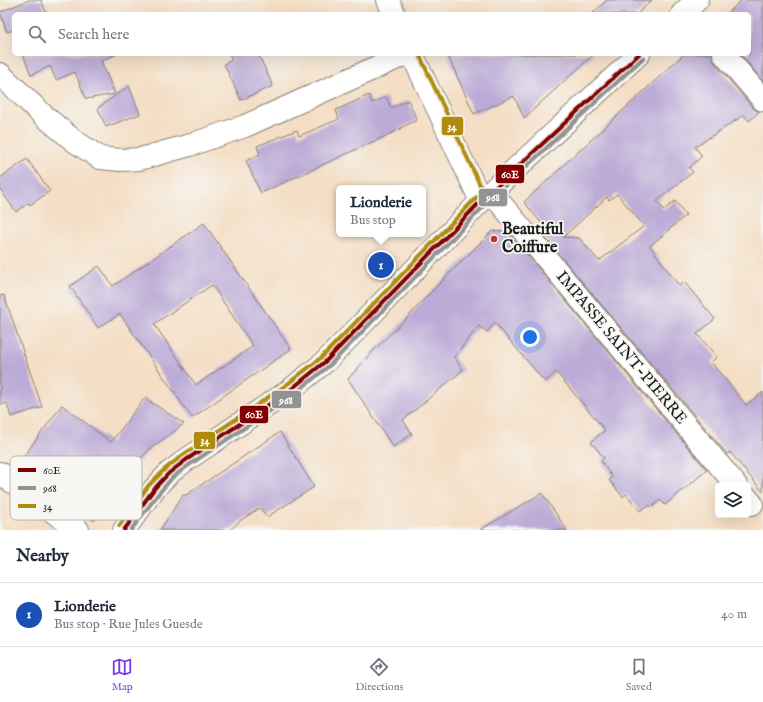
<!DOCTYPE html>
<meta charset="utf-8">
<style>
:root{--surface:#fff;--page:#f6f6f7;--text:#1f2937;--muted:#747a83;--line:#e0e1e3;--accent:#7c3aed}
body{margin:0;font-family:"IM FELL English",serif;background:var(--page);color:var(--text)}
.controls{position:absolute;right:12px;bottom:12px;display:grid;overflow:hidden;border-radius:6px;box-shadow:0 4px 16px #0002}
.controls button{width:36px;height:36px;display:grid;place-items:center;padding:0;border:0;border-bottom:1px solid var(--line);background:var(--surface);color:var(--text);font:20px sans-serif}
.you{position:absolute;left:530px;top:337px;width:14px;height:14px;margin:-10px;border:3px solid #fff;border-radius:50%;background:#1a73e8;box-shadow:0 0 0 6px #1a73e833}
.badge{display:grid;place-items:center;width:26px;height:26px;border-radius:50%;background:var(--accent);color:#fff;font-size:13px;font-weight:700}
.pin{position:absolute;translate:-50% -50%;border:2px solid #fff;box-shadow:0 1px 4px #0006}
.popup{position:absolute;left:336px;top:185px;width:90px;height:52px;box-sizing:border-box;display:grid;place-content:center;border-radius:6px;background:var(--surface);filter:drop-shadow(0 1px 3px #0005);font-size:13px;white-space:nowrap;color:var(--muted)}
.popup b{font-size:15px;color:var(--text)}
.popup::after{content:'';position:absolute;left:50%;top:100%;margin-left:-8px;border:8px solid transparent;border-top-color:var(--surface)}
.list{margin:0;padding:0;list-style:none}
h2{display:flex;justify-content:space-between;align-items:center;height:52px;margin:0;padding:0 16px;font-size:17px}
h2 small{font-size:13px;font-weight:400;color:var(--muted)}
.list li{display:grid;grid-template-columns:26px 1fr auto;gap:12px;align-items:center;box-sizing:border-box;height:64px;padding:0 16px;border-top:1px solid var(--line)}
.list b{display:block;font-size:15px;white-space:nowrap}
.list p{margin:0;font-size:13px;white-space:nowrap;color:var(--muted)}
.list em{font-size:13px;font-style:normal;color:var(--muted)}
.icon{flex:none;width:22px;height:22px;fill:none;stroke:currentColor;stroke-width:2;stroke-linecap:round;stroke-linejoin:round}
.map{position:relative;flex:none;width:763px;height:530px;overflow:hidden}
.search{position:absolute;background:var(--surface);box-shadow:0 4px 16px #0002;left:12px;right:12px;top:12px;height:44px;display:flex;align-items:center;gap:10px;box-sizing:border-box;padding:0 14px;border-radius:6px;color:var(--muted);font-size:15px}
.sheet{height:116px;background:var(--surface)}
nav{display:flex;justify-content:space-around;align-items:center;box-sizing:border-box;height:56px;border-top:1px solid var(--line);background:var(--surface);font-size:11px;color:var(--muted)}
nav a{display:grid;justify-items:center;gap:2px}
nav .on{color:var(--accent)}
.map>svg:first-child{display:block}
</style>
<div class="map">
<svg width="763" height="530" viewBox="0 0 763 530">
<rect width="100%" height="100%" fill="#f6f6f2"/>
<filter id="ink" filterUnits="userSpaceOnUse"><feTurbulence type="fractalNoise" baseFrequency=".025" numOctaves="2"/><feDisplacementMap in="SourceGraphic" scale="8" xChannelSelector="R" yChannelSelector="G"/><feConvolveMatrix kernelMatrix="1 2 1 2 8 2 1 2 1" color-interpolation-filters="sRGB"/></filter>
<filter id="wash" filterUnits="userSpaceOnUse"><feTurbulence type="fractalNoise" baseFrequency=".012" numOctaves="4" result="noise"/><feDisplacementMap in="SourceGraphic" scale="16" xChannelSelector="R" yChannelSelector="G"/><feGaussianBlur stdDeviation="0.9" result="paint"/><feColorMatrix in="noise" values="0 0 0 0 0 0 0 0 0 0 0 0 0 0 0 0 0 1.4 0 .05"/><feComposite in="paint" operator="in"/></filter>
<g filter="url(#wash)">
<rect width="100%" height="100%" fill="#f4dec5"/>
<g id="blocks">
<g fill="#bcabd7" fill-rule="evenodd">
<path d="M 29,0 L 41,0 L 47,14 L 14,14 L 14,30 L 7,32 L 0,12 Z"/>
<path d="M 607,0 L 652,0 L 637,14 L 592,14 Z"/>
<path d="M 741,0 L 763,0 L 763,81 L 740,54 L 749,54 L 749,14 L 727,14 Z"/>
<path d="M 23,54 L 117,54 L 101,61 L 115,94 L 86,99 L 75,72 L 56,80 L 50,66 L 31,75 Z"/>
<path d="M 229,54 L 258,54 L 273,86 L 241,100 L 224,64 L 232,60 Z"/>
<path d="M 447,54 L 594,54 L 524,118 L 514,96 L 474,114 Z"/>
<path d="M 684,54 L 712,54 L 714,62 L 753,108 L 759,112 L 749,121 L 744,115 L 695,147 L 702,156 L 689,168 L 693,172 L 657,201 L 664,210 L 675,201 L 686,215 L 650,246 L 679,286 L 684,282 L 715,319 L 697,334 L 717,357 L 711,362 L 746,405 L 763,392 L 763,492 L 730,452 L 727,454 L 543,235 L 552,236 L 524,202 ZM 617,194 L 644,226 L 599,261 L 579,238 L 563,237 L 607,197 L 609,200 Z"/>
<path d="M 129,86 L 140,114 L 106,127 L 98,108 Z"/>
<path d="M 369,95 L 372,103 L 386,97 L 391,108 L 408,100 L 417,120 L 400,128 L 401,129 L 261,193 L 246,161 L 260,154 L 257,146 L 297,130 L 299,136 L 339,119 L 336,110 Z"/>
<path d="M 27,159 L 50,191 L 30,205 L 28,203 L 16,212 L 0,189 L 0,178 Z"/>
<path d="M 204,223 L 291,349 L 192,418 L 120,314 L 98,328 L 70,286 L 99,266 L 113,286 ZM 212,285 L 253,346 L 196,385 L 154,324 Z"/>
<path d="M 492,231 L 508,232 L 707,470 L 665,505 L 660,500 L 652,507 L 650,505 L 646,508 L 645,507 L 640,511 L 626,494 L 623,497 L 609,480 L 612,477 L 601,461 L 604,458 L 591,442 L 605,430 L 556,372 L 545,382 L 495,323 L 487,332 L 479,326 L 454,357 L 463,370 L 403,420 L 412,434 L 393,447 L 348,379 L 372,352 L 409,316 L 423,300 Z"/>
<path d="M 4,295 L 42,407 L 11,417 L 7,403 L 0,405 L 0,296 Z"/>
<path d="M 145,398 L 184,424 L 150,449 L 129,471 L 94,521 L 55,493 L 62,483 L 24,456 L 62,405 L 111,442 Z"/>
<path d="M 280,432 L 314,487 L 267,517 L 260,508 L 241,520 L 230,530 L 160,530 L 183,495 L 186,495 Z"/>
<path d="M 542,493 L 567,530 L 480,530 Z"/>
</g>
</g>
</g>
<g filter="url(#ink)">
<use href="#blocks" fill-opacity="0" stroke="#887d70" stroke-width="1"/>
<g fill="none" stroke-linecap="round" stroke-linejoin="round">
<g stroke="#887d70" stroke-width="24">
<g id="street">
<path d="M 388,0 L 394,14"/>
<path d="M 412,54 L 481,201"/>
<path d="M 724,54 L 763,100"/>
<path d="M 0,74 L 43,115 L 73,140 L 100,158 L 120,160 L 140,159 L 190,145 L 245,126 L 406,54"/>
<path d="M 491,192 L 736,485"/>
<path d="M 0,473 L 78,530"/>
<path d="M 748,499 L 752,504"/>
</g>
</g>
<g stroke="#887d70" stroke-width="24">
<g id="secondary">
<path d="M 682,14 L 697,0"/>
<path d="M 124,530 L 154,489 L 169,473 L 186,460 L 289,391 L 326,361 L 481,201 L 639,54"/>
</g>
</g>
<use href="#street" stroke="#fff" stroke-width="22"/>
<use href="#secondary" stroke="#fff" stroke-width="22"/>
<g stroke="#f6f6f2" stroke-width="7">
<path id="bus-1" d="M 124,530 L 154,489 L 169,473 L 186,460 L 289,391 L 326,361 L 481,201 L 639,54"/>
</g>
<g stroke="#f6f6f2" stroke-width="7">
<path id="bus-2" d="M 131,530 L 159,493 L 173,477 L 189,465 L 292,396 L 330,365 L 485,205 L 643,58"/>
</g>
<g stroke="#f6f6f2" stroke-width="7">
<g id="bus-3">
<path d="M 419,54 L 486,198"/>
<path d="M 119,526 L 149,485 L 165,469 L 183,455 L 285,386 L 322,357 L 477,197"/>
</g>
</g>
<use href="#bus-1" stroke="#800000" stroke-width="4"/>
<use href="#bus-2" stroke="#939393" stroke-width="4"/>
<use href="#bus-3" stroke="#b08c0c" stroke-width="4"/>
</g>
</g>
<circle fill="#c8321e" stroke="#f6f6f2" stroke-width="1.5" cx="494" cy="239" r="4"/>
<g text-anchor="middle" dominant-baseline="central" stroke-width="3.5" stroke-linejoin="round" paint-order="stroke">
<g font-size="16" font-weight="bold" fill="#1c1c1c" stroke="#f6f6f2" text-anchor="start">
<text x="502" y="230">Beautiful<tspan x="502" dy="18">Coiffure</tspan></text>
</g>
<g font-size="16" fill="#1c1c1c" stroke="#f6f6f2">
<text transform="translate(621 348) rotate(50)">IMPASSE SAINT-PIERRE</text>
</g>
</g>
<rect x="10" y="456" width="132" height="64" rx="6" fill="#f6f6f2" stroke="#b5b5b2" stroke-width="1"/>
<rect x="18" y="468" width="18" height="4" fill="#800000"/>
<rect x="18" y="486" width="18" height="4" fill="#939393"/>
<rect x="18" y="504" width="18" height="4" fill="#b08c0c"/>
<g font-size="11" fill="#1c1c1c">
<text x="43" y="474">60E</text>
<text x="43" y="492">968</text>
<text x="43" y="510">34</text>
</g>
<g stroke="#f6f6f2" stroke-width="1.5">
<rect x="441" y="116" width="23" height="20" rx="4" fill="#b08c0c"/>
<rect x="495" y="164" width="30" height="20" rx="4" fill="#800000"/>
<rect x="478" y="188" width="30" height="19" rx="4" fill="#939393"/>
<rect x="271" y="390" width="31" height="19" rx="4" fill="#939393"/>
<rect x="239" y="405" width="30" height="19" rx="4" fill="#800000"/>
<rect x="193" y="431" width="23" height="19" rx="4" fill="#b08c0c"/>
</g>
<g font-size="11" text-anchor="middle" font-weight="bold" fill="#fff">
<text x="452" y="130">34</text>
<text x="510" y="178">60E</text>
<text x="493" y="201">968</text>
<text x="286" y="404">968</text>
<text x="254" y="418">60E</text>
<text x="205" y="444">34</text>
</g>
</svg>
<div class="controls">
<button><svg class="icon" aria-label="layers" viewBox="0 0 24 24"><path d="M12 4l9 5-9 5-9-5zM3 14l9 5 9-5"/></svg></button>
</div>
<div class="you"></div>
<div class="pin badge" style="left:381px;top:265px;background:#1a4fb4">1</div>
<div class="popup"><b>Lionderie</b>Bus stop</div>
<div class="search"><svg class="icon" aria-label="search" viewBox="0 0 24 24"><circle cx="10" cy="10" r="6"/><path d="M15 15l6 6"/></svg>Search here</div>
</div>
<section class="sheet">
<h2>Nearby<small></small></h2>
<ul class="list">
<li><span class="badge" style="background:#1a4fb4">1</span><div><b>Lionderie</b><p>Bus stop · Rue Jules Guesde</p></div><em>40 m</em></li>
</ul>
</section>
<nav>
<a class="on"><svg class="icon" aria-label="map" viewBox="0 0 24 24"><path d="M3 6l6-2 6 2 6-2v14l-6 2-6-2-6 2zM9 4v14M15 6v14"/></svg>Map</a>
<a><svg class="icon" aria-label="directions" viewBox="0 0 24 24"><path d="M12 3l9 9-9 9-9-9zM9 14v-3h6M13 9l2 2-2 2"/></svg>Directions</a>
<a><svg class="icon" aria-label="saved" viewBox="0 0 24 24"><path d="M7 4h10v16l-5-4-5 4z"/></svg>Saved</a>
</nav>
